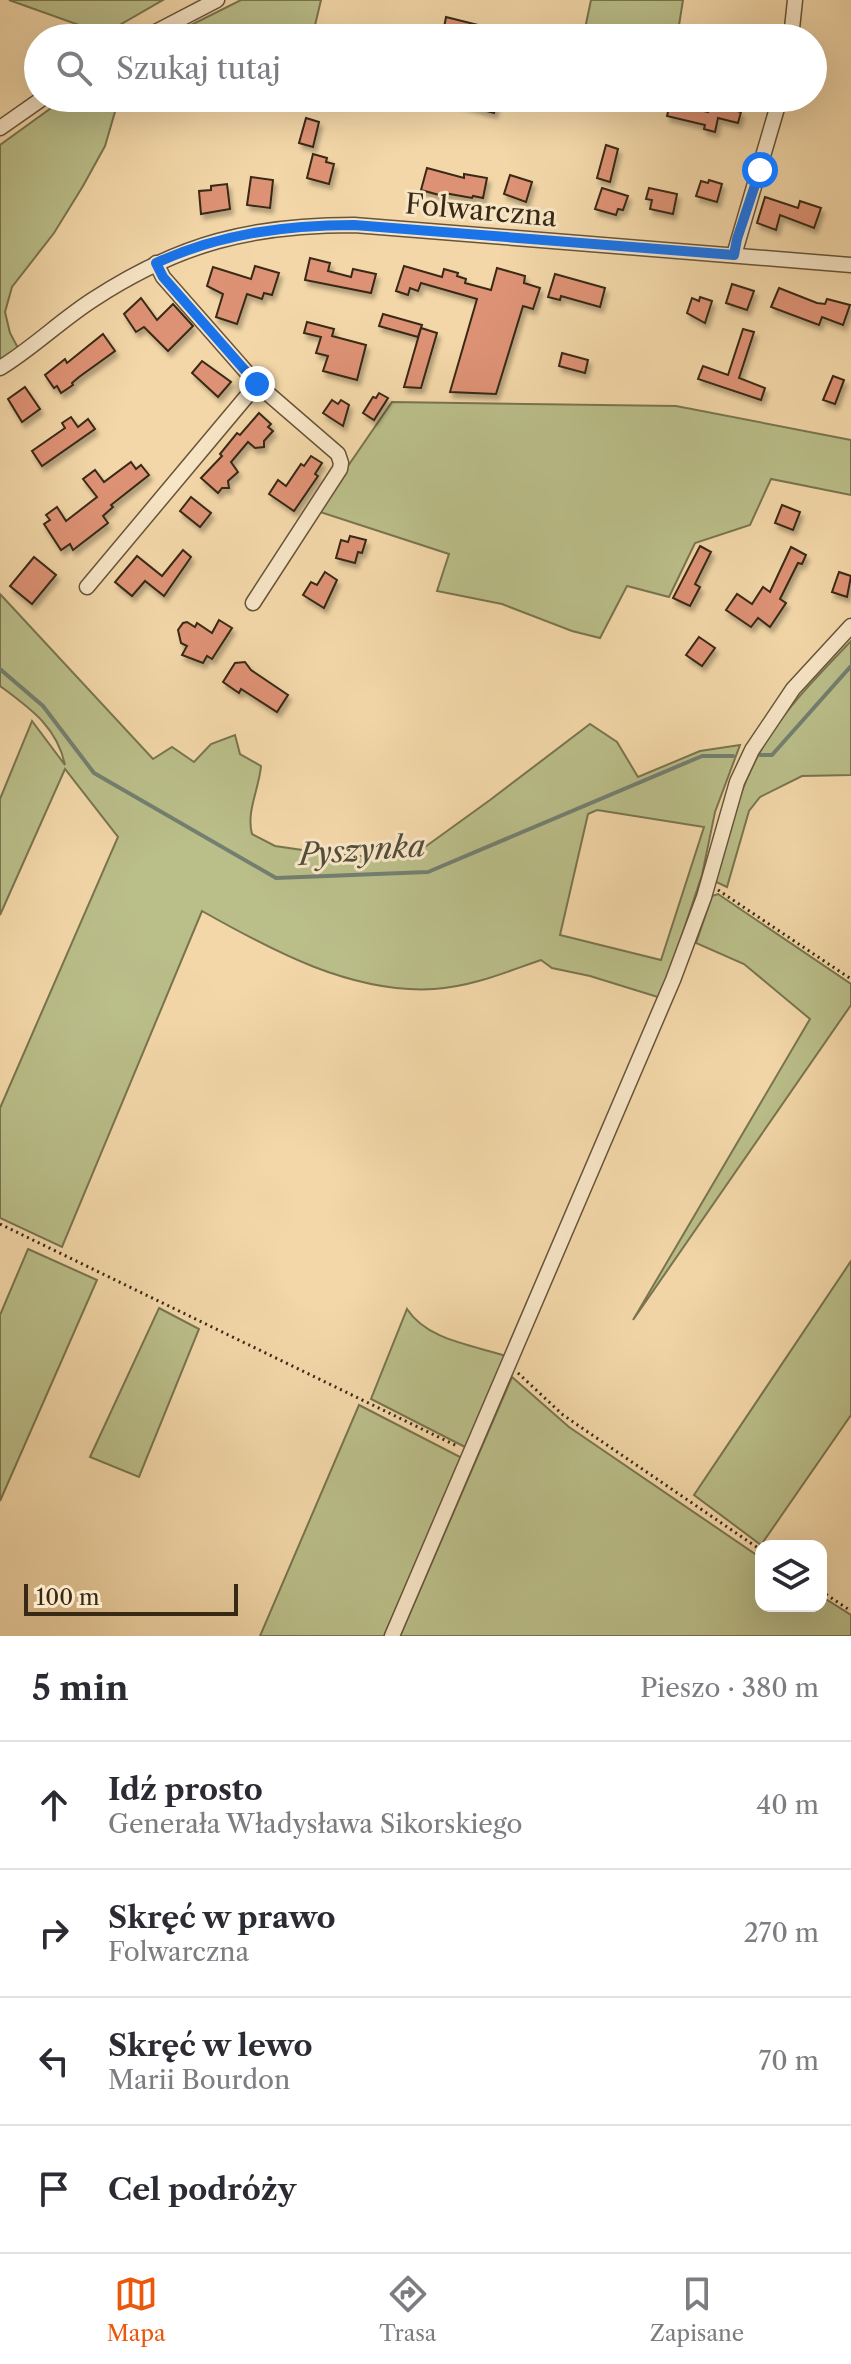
<!DOCTYPE html>
<html lang="pl">
<meta charset="utf-8">
<style>
:root{--surface:#fff;--page:#f7f7f7;--text:#2b2b33;--muted:#7c7c81;--line:#e1e1e2;--accent:#ea580c}
body{margin:0;font-family:"Libre Caslon Text",serif;background:var(--page);color:var(--text)}
.controls{position:absolute;right:24px;bottom:24px;display:grid;overflow:hidden;border-radius:16px;box-shadow:0 8px 32px #0002}
.controls button{width:72px;height:72px;display:grid;place-items:center;padding:0;border:0;border-bottom:2px solid var(--line);background:var(--surface);color:var(--text);font:40px sans-serif}
.scale{position:absolute;left:24px;bottom:20px;width:214px;box-sizing:border-box;padding-left:8px;border:4px solid #382915;border-top:0;font-size:22px;line-height:28px;white-space:nowrap;color:#382915;-webkit-text-stroke:6px #f7e5c6;paint-order:stroke}
.stop{position:absolute;width:24px;height:24px;margin:-18px;border:6px solid #1a73e8;border-radius:50%;background:#fff}
.stop.end{background:#1a73e8;border-color:#fff;box-shadow:0 2px 8px #0008}
.list{margin:0;padding:0;list-style:none}
h2{display:flex;justify-content:space-between;align-items:center;height:104px;margin:0;padding:0 32px;font-size:34px}
h2 small{font-size:26px;font-weight:400;color:var(--muted)}
.list li{display:grid;grid-template-columns:52px 1fr auto;gap:24px;align-items:center;box-sizing:border-box;height:128px;padding:0 32px;border-top:2px solid var(--line)}
.list b{display:block;font-size:30px;white-space:nowrap}
.list p{margin:0;font-size:26px;white-space:nowrap;color:var(--muted)}
.list em{font-size:26px;font-style:normal;color:var(--muted)}
.icon{flex:none;width:44px;height:44px;fill:none;stroke:currentColor;stroke-width:2;stroke-linecap:round;stroke-linejoin:round}
.map{position:relative;flex:none;width:851px;height:1636px;overflow:hidden}
.search{position:absolute;background:var(--surface);box-shadow:0 8px 32px #0002;left:24px;right:24px;top:24px;height:88px;display:flex;align-items:center;gap:20px;box-sizing:border-box;padding:0 28px;border-radius:44px;color:var(--muted);font-size:30px}
.sheet{height:616px;background:var(--surface)}
nav{display:flex;justify-content:space-around;align-items:center;box-sizing:border-box;height:112px;border-top:2px solid var(--line);background:var(--surface);font-size:22px;color:var(--muted)}
nav a{display:grid;justify-items:center;gap:4px}
nav .on{color:var(--accent)}
.map>svg:first-child{display:block}
</style>
<div class="map">
<svg width="851" height="1636" viewBox="0 0 851 1636">
<defs>
<filter id="shadow"><feDropShadow dx="3" dy="5" stdDeviation="2" flood-color="#0004"/></filter>
</defs>
<rect width="100%" height="100%" fill="#f3d7a8"/>
<filter id="stains"><feTurbulence type="fractalNoise" baseFrequency=".0025" numOctaves="4"/><feColorMatrix values="0 0 0 0 .2 0 0 0 0 .09 0 0 0 0 .02 0 0 0 .5 -.17"/></filter>
<radialGradient id="worn" r=".72"><stop offset=".6" stop-color="#630" stop-opacity="0"/><stop offset="1" stop-color="#630" stop-opacity=".3"/></radialGradient>
<g fill="#babe89" stroke="#79744f" stroke-width="2" fill-rule="evenodd">
<path d="M 9,0 L 163,0 L 104,34 Z"/>
<path d="M 241,0 L 321,0 L 312,38 L 165,38 Z"/>
<path d="M 591,0 L 683,0 L 677,38 L 583,38 Z"/>
<path d="M 65,98 L 119,98 L 105,146 L 83,186 L 54,233 L 12,287 L 5,312 L 10,333 L 18,348 L 0,360 L 0,145 Z"/>
<path d="M 392,402 L 676,406 L 851,440 L 851,495 L 771,479 L 750,525 L 695,543 L 669,597 L 627,586 L 600,638 L 572,631 L 502,604 L 437,591 L 449,554 L 317,511 Z"/>
<path d="M 0,594 L 153,759 L 172,747 L 194,762 L 211,744 L 235,735 L 240,754 L 261,766 C 259,789 246,812 252,834 L 275,846 L 330,854 L 393,858 L 406,856 L 425,847 L 490,800 L 590,724 L 617,742 L 638,777 L 700,751 L 740,745 L 715,812 L 702,875 L 661,998 L 590,976 L 552,968 L 541,960 C 506,972 471,987 434,989 C 352,994 271,950 202,911 L 62,1247 L 0,1218 L 0,1108 L 118,837 L 65,769 L 0,915 L 0,799 L 32,721 L 65,765 C 57,727 31,709 0,686 ZM 597,810 L 704,827 L 661,960 L 560,935 L 588,814 Z"/>
<path d="M 851,641 L 851,775 L 802,776 L 760,797 L 749,811 L 727,887 L 714,881 C 728,829 743,775 773,730 C 796,698 824,669 851,641 Z"/>
<path d="M 718,894 L 851,984 L 851,1005 L 633,1320 L 810,1019 L 744,964 L 696,943 L 712,896 Z"/>
<path d="M 28,1249 L 97,1280 L 0,1501 L 0,1315 Z"/>
<path d="M 851,1261 L 851,1415 L 761,1545 L 694,1495 Z"/>
<path d="M 159,1308 L 199,1329 L 139,1477 L 90,1457 Z"/>
<path d="M 407,1309 C 427,1340 472,1345 506,1356 L 467,1448 L 371,1399 Z"/>
<path d="M 512,1377 L 569,1427 L 761,1558 L 761,1606 L 821,1606 L 821,1596 L 851,1615 L 851,1636 L 400,1636 Z"/>
<path d="M 359,1405 L 462,1458 L 384,1636 L 260,1636 Z"/>
</g>
<g fill="none" stroke-linecap="round" stroke-linejoin="round">
<g stroke="#737f70" stroke-width="4">
<path d="M 0,669 L 43,706 L 94,773 L 276,878 L 428,872 L 702,756 L 733,756"/>
<path d="M 760,755 L 772,755 L 851,666"/>
</g>
</g>
<g fill="#de9274" stroke="#382915" stroke-width="2" filter="url(#shadow)">
<path d="M 446,17 L 498,30 L 499,26 L 510,28 L 511,38 L 442,38 Z"/>
<path d="M 455,98 L 498,98 L 494,113 L 454,102 Z"/>
<path d="M 670,103 L 708,112 L 710,104 L 741,112 L 738,123 L 718,118 L 715,132 L 704,129 L 705,125 L 667,116 Z"/>
<path d="M 306,118 L 319,122 L 313,147 L 299,143 Z"/>
<path d="M 606,145 L 618,149 L 610,182 L 597,178 Z"/>
<path d="M 313,154 L 327,158 L 326,162 L 334,164 L 329,184 L 307,178 Z"/>
<path d="M 427,168 L 464,178 L 464,174 L 487,178 L 483,198 L 473,196 L 472,198 L 444,193 L 443,196 L 421,190 Z"/>
<path d="M 510,175 L 532,182 L 526,202 L 504,194 Z"/>
<path d="M 251,177 L 273,180 L 270,208 L 247,205 Z"/>
<path d="M 709,180 L 722,184 L 717,202 L 696,196 L 701,181 L 708,183 Z"/>
<path d="M 227,184 L 230,209 L 201,214 L 199,191 L 211,190 L 211,186 Z"/>
<path d="M 602,188 L 628,196 L 623,210 L 618,209 L 616,215 L 595,209 Z"/>
<path d="M 649,188 L 677,194 L 673,214 L 650,209 L 652,200 L 646,199 Z"/>
<path d="M 765,197 L 798,208 L 800,201 L 821,208 L 814,228 L 780,215 L 776,230 L 757,223 Z"/>
<path d="M 310,258 L 330,263 L 328,271 L 351,277 L 353,269 L 376,274 L 371,293 L 305,280 Z"/>
<path d="M 255,266 L 279,273 L 272,295 L 264,293 L 262,299 L 247,294 L 237,324 L 216,317 L 223,294 L 207,286 L 213,267 L 251,279 Z"/>
<path d="M 404,266 L 442,277 L 444,269 L 458,273 L 457,276 L 466,279 L 465,283 L 491,290 L 497,268 L 525,276 L 524,283 L 540,288 L 533,309 L 523,306 L 496,394 L 450,392 L 477,299 L 421,283 L 418,291 L 410,288 L 408,295 L 396,291 Z"/>
<path d="M 555,274 L 605,288 L 600,307 L 561,296 L 560,300 L 548,297 Z"/>
<path d="M 732,284 L 754,291 L 747,310 L 726,303 Z"/>
<path d="M 779,288 L 817,303 L 825,304 L 827,299 L 850,305 L 843,325 L 822,317 L 819,325 L 771,307 Z"/>
<path d="M 700,297 L 712,301 L 705,323 L 687,313 L 692,298 L 699,301 Z"/>
<path d="M 141,298 L 157,320 L 173,304 L 193,326 L 168,351 L 144,327 L 136,332 L 124,314 Z"/>
<path d="M 383,314 L 422,325 L 418,337 L 379,326 Z"/>
<path d="M 307,322 L 334,329 L 332,336 L 366,345 L 357,380 L 323,371 L 328,356 L 316,353 L 321,337 L 304,333 Z"/>
<path d="M 421,328 L 437,333 L 421,388 L 404,387 Z"/>
<path d="M 743,329 L 754,332 L 739,378 L 765,388 L 761,400 L 698,379 L 703,366 L 728,375 Z"/>
<path d="M 103,334 L 115,351 L 79,377 L 72,383 L 73,385 L 61,393 L 57,386 L 54,388 L 45,375 L 65,359 L 67,363 Z"/>
<path d="M 562,353 L 588,360 L 585,373 L 559,366 Z"/>
<path d="M 202,361 L 231,382 L 218,397 L 192,373 Z"/>
<path d="M 833,376 L 844,380 L 835,404 L 823,400 Z"/>
<path d="M 25,387 L 40,409 L 22,422 L 8,399 Z"/>
<path d="M 379,393 L 388,398 L 374,420 L 363,413 L 373,397 L 376,398 Z"/>
<path d="M 332,400 L 338,404 L 341,400 L 349,405 L 343,426 L 323,413 Z"/>
<path d="M 259,413 L 271,424 L 268,427 L 273,431 L 264,441 L 264,447 L 255,448 L 248,442 L 231,462 L 238,472 L 228,481 L 229,488 L 222,488 L 218,493 L 201,478 L 222,456 L 220,454 L 237,433 L 240,435 Z"/>
<path d="M 71,417 L 78,427 L 88,419 L 95,429 L 42,466 L 32,451 L 65,428 L 62,423 Z"/>
<path d="M 311,456 L 322,463 L 315,474 L 318,476 L 294,511 L 269,494 L 278,480 L 286,486 L 301,464 L 304,466 Z"/>
<path d="M 131,462 L 136,469 L 141,465 L 149,475 L 111,505 L 113,507 L 103,516 L 108,523 L 73,550 L 70,544 L 61,550 L 44,524 L 50,520 L 46,515 L 57,507 L 66,521 L 97,497 L 83,479 L 95,470 L 104,482 Z"/>
<path d="M 191,497 L 211,513 L 200,527 L 180,511 Z"/>
<path d="M 782,505 L 800,512 L 793,530 L 775,523 Z"/>
<path d="M 350,536 L 366,540 L 362,553 L 358,552 L 355,563 L 336,558 L 341,540 L 348,542 Z"/>
<path d="M 700,546 L 711,552 L 695,584 L 700,587 L 690,606 L 673,598 Z"/>
<path d="M 791,547 L 806,555 L 802,564 L 798,563 L 780,599 L 786,603 L 770,627 L 758,618 L 751,627 L 726,610 L 737,594 L 752,604 L 763,587 L 770,592 Z"/>
<path d="M 183,550 L 191,557 L 164,596 L 145,581 L 132,596 L 115,582 L 137,556 L 162,576 Z"/>
<path d="M 34,557 L 56,575 L 32,604 L 10,586 Z"/>
<path d="M 325,572 L 337,580 L 324,608 L 303,595 L 311,582 L 317,585 Z"/>
<path d="M 839,572 L 851,576 L 847,597 L 832,592 Z"/>
<path d="M 219,620 L 232,628 L 212,659 L 207,656 L 203,663 L 182,655 L 187,646 L 181,643 L 178,630 L 183,623 L 187,622 L 195,627 L 197,623 L 212,633 Z"/>
<path d="M 699,637 L 715,648 L 702,666 L 686,655 Z"/>
<path d="M 245,662 L 251,670 L 288,695 L 277,712 L 241,689 L 239,693 L 223,682 L 235,663 Z"/>
</g>
<g fill="none" stroke-linecap="round" stroke-linejoin="round">
<g stroke="#67543a" stroke-width="17">
<g id="minor">
<path d="M 144,38 L 217,0"/>
<path d="M 791,38 L 795,0"/>
<path d="M 0,128 L 43,98"/>
<path d="M 734,255 L 780,98"/>
<path d="M 156,263 L 163,277 L 257,384 L 338,454 L 341,463 L 340,469 L 253,603"/>
<path d="M 0,368 C 33,348 61,320 94,299 C 180,243 252,225 354,225 L 851,265"/>
<path d="M 87,587 L 257,384"/>
<path d="M 392,1636 L 673,980 L 704,897 L 737,782 L 752,750 L 793,689 L 851,626"/>
</g>
</g>
<g stroke="#382915" stroke-width="3" stroke-dasharray="2 4" stroke-linecap="butt">
<path d="M 718,890 L 851,979"/>
<path d="M 0,1224 L 457,1446"/>
<path d="M 518,1373 L 563,1415 L 761,1550"/>
<path d="M 821,1591 L 851,1611"/>
</g>
<use href="#minor" stroke="#f7e5c6" stroke-width="14"/>
</g>
<g fill="none" stroke-linecap="round" stroke-linejoin="round">
<path stroke="#1a73e8" stroke-width="10" d="M 257,384 L 163,277 L 156,263 C 219,234 285,225 354,225 L 734,255 L 737,239 L 760,170"/>
</g>
<g text-anchor="middle" dominant-baseline="central" stroke-width="6" stroke-linejoin="round" paint-order="stroke">
<g font-size="28" fill="#382915" stroke="#f7e5c6">
<text transform="translate(481 210) rotate(5)">Folwarczna</text>
</g>
<g font-size="30" font-style="italic" fill="#514d3b" stroke="#f7e5c6">
<text transform="translate(362 850) rotate(-4)">Pyszynka</text>
</g>
</g>
<rect width="100%" height="100%" filter="url(#stains)"/>
<rect width="100%" height="100%" fill="url(#worn)"/>
</svg>
<div class="controls">
<button><svg class="icon" aria-label="layers" viewBox="0 0 24 24"><path d="M12 4l9 5-9 5-9-5zM3 14l9 5 9-5"/></svg></button>
</div>
<div class="scale">100 m</div>
<div class="stop" style="left:760px;top:170px"></div>
<div class="stop end" style="left:257px;top:384px"></div>
<div class="search"><svg class="icon" aria-label="search" viewBox="0 0 24 24"><circle cx="10" cy="10" r="6"/><path d="M15 15l6 6"/></svg>Szukaj tutaj</div>
</div>
<section class="sheet">
<h2>5 min<small>Pieszo · 380 m</small></h2>
<ul class="list">
<li><svg class="icon" aria-label="ahead" viewBox="0 0 24 24"><path d="M12 20V5M6 11l6-6 6 6"/></svg><div><b>Idź prosto</b><p>Generała Władysława Sikorskiego</p></div><em>40 m</em></li>
<li><svg class="icon" aria-label="right" viewBox="0 0 24 24"><path d="M7 20v-9h11M14 6l5 5-5 5"/></svg><div><b>Skręć w prawo</b><p>Folwarczna</p></div><em>270 m</em></li>
<li><svg class="icon" aria-label="left" viewBox="0 0 24 24"><path d="M17 20v-9H6M10 6l-5 5 5 5"/></svg><div><b>Skręć w lewo</b><p>Marii Bourdon</p></div><em>70 m</em></li>
<li><svg class="icon" aria-label="arrive" viewBox="0 0 24 24"><path d="M6 21V4h12l-3 4 3 4H6"/></svg><div><b>Cel podróży</b></div></li>
</ul>
</section>
<nav>
<a class="on"><svg class="icon" aria-label="map" viewBox="0 0 24 24"><path d="M3 6l6-2 6 2 6-2v14l-6 2-6-2-6 2zM9 4v14M15 6v14"/></svg>Mapa</a>
<a><svg class="icon" aria-label="directions" viewBox="0 0 24 24"><path d="M12 3l9 9-9 9-9-9zM9 14v-3h6M13 9l2 2-2 2"/></svg>Trasa</a>
<a><svg class="icon" aria-label="saved" viewBox="0 0 24 24"><path d="M7 4h10v16l-5-4-5 4z"/></svg>Zapisane</a>
</nav>
